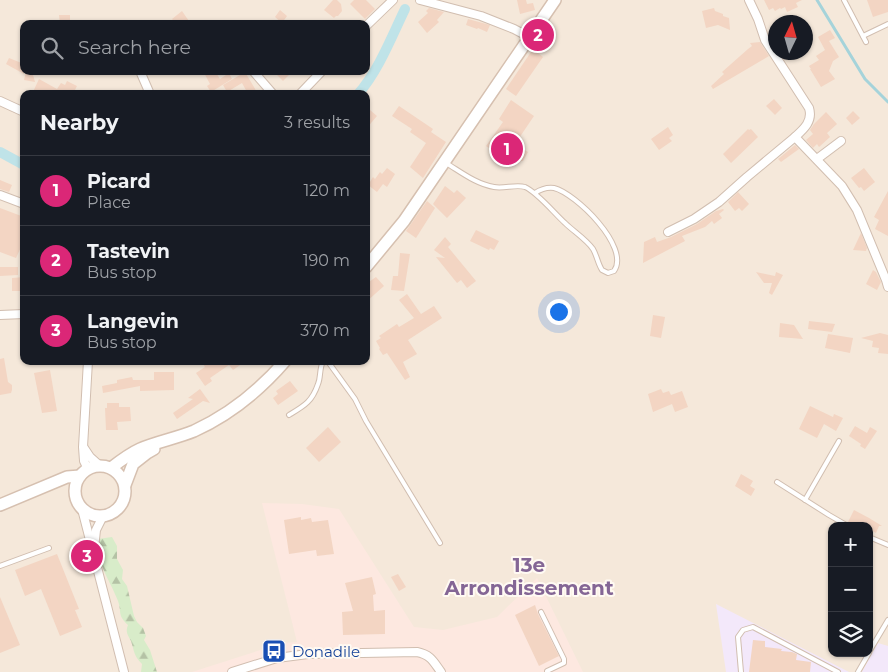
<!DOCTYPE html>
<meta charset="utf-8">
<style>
:root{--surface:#171b24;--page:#20242c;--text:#f1f3f6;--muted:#9ea1a6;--line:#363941;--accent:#db2777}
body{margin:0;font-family:Montserrat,sans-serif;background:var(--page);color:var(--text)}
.controls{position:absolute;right:15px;bottom:15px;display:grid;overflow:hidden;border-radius:10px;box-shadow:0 1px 4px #0004}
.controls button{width:45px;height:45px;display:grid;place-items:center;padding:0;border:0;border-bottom:1px solid var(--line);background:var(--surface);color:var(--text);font:25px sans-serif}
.compass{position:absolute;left:768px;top:15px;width:45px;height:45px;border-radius:50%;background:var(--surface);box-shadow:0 1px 4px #0004;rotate:5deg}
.you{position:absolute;left:558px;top:311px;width:18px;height:18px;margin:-12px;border:4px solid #fff;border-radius:50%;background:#1a73e8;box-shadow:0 0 0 8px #1a73e833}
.badge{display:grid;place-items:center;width:32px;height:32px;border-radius:50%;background:var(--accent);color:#fff;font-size:16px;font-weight:700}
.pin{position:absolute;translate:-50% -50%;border:2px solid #fff;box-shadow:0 1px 5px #0006}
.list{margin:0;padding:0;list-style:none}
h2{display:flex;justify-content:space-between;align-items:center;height:65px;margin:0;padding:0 20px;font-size:21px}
h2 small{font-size:16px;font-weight:400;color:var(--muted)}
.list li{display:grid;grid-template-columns:32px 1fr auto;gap:15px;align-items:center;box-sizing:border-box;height:70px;padding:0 20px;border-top:1px solid var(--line)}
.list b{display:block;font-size:19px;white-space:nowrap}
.list p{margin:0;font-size:16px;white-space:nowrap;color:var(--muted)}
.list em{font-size:16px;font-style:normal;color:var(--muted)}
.icon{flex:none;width:28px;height:28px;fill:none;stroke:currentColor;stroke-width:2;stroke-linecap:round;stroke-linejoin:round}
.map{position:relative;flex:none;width:888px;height:672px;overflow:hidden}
.search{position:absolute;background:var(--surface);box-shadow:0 1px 4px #0004;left:20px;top:20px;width:350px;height:55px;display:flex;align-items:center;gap:12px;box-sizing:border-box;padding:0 18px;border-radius:10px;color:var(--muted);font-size:19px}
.panel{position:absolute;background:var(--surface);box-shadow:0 1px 4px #0004;left:20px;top:90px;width:350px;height:275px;border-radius:10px}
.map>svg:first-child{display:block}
</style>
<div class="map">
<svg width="888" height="672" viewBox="0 0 888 672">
<defs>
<pattern id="forest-firs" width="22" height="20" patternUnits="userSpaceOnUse" patternTransform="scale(1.25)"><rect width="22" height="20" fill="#d8ecc9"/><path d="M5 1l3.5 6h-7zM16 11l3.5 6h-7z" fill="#b4c2a5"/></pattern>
</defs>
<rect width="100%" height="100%" fill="#fdf6ec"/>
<path fill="#f5e8da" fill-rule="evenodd" d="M 0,0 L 888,0 L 888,672 L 0,672 ZM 776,22 L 806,22 L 806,52 L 776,52 ZM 24,24 L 366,24 L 366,71 L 24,71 ZM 24,94 L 366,94 L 366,361 L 24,361 ZM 832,526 L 869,526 L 869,653 L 832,653 Z"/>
<path fill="#fde8e0" d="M 262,503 L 302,504 L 339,509 L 414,627 L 443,630 L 497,617 L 537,578 L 583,672 L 192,672 L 282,643 L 297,642 Z"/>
<g fill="#f3e8fa">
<path d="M 716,604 L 849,672 L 726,672 Z"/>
<path d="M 878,643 L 888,646 L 888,672 L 862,672 Z"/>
</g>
<path fill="url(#forest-firs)" d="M 112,537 L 117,546 L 117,559 L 123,570 L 122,579 L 127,586 L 134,616 L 137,622 L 143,628 L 146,636 L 144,640 L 150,650 L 157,672 L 141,672 L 142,664 C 133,654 135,653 131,641 C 128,635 125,632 128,625 C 117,615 122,612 118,601 C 110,580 95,561 98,539 Z"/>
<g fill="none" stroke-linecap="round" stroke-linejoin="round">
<path stroke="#a5d3da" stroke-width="3" d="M 817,0 L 865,79 L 888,102"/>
<g stroke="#bfe3e8" stroke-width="10">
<path d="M 358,94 C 378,72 392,36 405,9"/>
<path d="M 0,152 L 24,165"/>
</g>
</g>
<g fill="#f3d5c3">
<path d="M 333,0 L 337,0 L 341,4 L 342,11 L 338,16 L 336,16 L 334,18 L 324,10 Z"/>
<path d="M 354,0 L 366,0 L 375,9 L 365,19 L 350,4 Z"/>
<path d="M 517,0 L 526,0 L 527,4 L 533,3 L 535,10 L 520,14 Z"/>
<path d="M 764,0 L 802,0 L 796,3 L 798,7 L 787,12 L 785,7 L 781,9 L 780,8 L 775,11 L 773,8 L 769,10 Z"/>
<path d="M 867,0 L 888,0 L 888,12 L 873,17 Z"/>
<path d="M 429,8 L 444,12 L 437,20 L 439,22 L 427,33 L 418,22 L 428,13 L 426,11 Z"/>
<path d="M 714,8 L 715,11 L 723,14 L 723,16 L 729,18 L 730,30 L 718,25 L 706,28 L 702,11 Z"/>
<path d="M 280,10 L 287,16 L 282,23 L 275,17 Z"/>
<path d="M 182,11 L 191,24 L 176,24 L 172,19 Z"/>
<path d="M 59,15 L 70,15 L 70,24 L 60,24 Z"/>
<path d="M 468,19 L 490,25 L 487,32 L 478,28 L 477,29 L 466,25 Z"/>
<path d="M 830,30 L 835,38 L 829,41 L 839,57 L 833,61 L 829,71 L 835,79 L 821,87 L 810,69 L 811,69 L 809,66 L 819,60 L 816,56 L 825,50 L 818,37 Z"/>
<path d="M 760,42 L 769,56 L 713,89 L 711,86 L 724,74 L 722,72 L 748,49 L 752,46 L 750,43 Z"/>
<path d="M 533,49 L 543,57 L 516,96 L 506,89 Z"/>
<path d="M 9,58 L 24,64 L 24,74 L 6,64 Z"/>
<path d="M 26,71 L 32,71 L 35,82 L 24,80 Z"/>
<path d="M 203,71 L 215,71 L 220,79 L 229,73 L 232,79 L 211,92 L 207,86 L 210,84 Z"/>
<path d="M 273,71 L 293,71 L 283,81 Z"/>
<path d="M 245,72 L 258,94 L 248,94 L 242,83 L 227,92 L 223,85 Z"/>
<path d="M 39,79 L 57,89 L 61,83 L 65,85 L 67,81 L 77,86 L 73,94 L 32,94 Z"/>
<path d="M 774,99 L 782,108 L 775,115 L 766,106 Z"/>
<path d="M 511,100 L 534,116 L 515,144 L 528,152 L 523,161 L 510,162 L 486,146 L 503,122 L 499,119 Z"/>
<path d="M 399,106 L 433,129 L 431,132 L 446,142 L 423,178 L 410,167 L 426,143 L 410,132 L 412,129 L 392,116 Z"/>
<path d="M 370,110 L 377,116 L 366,129 L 366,115 Z"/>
<path d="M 853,111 L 860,118 L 852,125 L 846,118 Z"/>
<path d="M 826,112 L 837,124 L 827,133 L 830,137 L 819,147 L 817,144 L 813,148 L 806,140 L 813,134 L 810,130 L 814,124 Z"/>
<path d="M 668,127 L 673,135 L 669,138 L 672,141 L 659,150 L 651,139 Z"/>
<path d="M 748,129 L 749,130 L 751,129 L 758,137 L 731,163 L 723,154 Z"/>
<path d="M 795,145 L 799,149 L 781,162 L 778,159 Z"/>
<path d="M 387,168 L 395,174 L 387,187 L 383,184 L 377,192 L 368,185 L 373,177 L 375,179 L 380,172 L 382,174 Z"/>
<path d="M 864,168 L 875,182 L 864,191 L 861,187 L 859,188 L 851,178 Z"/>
<path d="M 0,180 L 12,185 L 9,192 L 0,189 Z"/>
<path d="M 445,186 L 454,193 L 457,190 L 466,198 L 447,218 L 433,204 Z"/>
<path d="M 888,191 L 888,236 L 875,229 L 879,220 L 874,217 Z"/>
<path d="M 738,192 L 749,204 L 742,211 L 739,208 L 735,211 L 728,202 Z"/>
<path d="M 427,201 L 435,208 L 416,238 L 406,231 Z"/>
<path d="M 0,208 L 24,217 L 24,246 L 22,245 L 16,258 L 0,252 Z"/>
<path d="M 723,209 L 724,210 L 719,214 L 722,218 L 714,224 L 712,221 L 705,227 L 682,236 L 685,241 L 643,263 L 644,242 L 655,237 L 657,242 L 671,237 L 697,224 L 716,211 Z"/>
<path d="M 476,230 L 499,241 L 494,250 L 490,248 L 489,250 L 470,241 Z"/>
<path d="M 861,233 L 867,248 L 866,251 L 853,250 Z"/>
<path d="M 445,237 L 451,244 L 448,247 L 476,281 L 467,288 L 461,280 L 457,283 L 436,257 L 445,258 L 434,250 Z"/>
<path d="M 400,253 L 410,254 L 404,291 L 391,290 L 393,276 L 398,276 Z"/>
<path d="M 0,267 L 18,267 L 18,275 L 0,276 Z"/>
<path d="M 873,270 L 876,272 L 881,282 L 877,290 L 866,284 Z"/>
<path d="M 756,272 L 775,276 L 776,272 L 783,275 L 772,295 L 769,293 L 772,283 L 764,283 Z"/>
<path d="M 24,277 L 24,291 L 12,291 L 12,278 Z"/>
<path d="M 376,277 L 384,286 L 366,302 L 366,284 Z"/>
<path d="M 407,294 L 421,314 L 434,306 L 442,318 L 408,340 L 417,354 L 403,362 L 410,377 L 405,380 L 387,353 L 383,355 L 379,349 L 380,348 L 376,341 L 381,338 L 379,336 L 397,324 L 399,327 L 414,318 L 399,300 Z"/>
<path d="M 653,315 L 665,317 L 661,338 L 650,336 Z"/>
<path d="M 809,321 L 835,324 L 832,332 L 808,329 Z"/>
<path d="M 780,323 L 794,325 L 803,339 L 779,337 Z"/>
<path d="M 880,333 L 888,335 L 888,354 L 878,353 L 879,348 L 872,347 L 873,341 L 861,338 Z"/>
<path d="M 828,334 L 853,338 L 850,353 L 825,348 Z"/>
<path d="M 4,358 L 8,382 L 12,385 L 12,390 L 11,393 L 0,395 L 0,359 Z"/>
<path d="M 201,361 L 246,361 L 233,370 L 229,365 L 210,378 L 212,381 L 205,386 L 196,373 L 205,367 Z"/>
<path d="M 50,370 L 57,411 L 42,413 L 34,373 Z"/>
<path d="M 154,372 L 174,372 L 174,390 L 140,391 L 140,386 L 103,393 L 102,386 L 117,383 L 117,380 L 132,377 L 133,380 L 154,380 Z"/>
<path d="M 290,381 L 298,391 L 278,405 L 273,398 L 278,394 L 276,391 Z"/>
<path d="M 200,389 L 210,403 L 203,401 L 177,419 L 173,413 L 193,399 L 188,398 Z"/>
<path d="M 661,389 L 663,393 L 669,391 L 671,395 L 682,391 L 688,407 L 675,412 L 672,404 L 653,412 L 648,394 Z"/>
<path d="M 107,403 L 119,403 L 119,407 L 130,407 L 131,421 L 117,422 L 118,430 L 106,430 L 105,408 L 107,408 Z"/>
<path d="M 810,406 L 833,417 L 834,414 L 843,418 L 836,431 L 824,424 L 817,438 L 799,429 Z"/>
<path d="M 855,426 L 867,433 L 870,427 L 877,431 L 865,449 L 860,446 L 861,444 L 849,436 Z"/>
<path d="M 328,427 L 341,442 L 319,462 L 306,448 Z"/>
<path d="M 741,474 L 753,481 L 750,486 L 755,489 L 751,496 L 735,486 Z"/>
<path d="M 854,510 L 869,518 L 882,526 L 879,526 L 876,533 L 869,529 L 869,526 L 863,526 L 858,523 L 855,526 L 851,525 L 848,522 Z"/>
<path d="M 301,517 L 301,520 L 311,518 L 312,522 L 328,520 L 334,554 L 317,556 L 316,550 L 289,554 L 284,520 Z"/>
<path d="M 57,554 L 79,609 L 75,610 L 82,627 L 60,636 L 41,589 L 25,596 L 15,570 Z"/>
<path d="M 398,574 L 406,587 L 399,591 L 391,577 Z"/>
<path d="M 372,577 L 376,594 L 373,595 L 374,611 L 385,610 L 385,634 L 343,635 L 342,612 L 353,611 L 345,583 Z"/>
<path d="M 0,597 L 20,645 L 0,653 Z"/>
<path d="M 535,605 L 538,614 L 559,656 L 539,666 L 515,615 Z"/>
<path d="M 753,640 L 765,641 L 765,647 L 782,649 L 781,651 L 792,652 L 797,654 L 796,660 L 811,662 L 810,672 L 749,672 Z"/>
</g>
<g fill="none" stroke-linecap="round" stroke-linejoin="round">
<g stroke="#d1beb0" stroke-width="6">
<g id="lane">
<path d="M 844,0 L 866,42"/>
<path d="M 863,36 L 888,24"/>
<path d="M 446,163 C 461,172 476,184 494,187 C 504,189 516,184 525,187 C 537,192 554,213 565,223 C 573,231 586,239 593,249 C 597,256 598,264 602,270 L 608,273 L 614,271 C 631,247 575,193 554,188 C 546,187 541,189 535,193"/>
<path d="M 327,361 L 329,363 L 355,399 L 366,421 L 440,543"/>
<path d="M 289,415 C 304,406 312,402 318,384 C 321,377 319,370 323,361"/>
<path d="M 777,482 L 829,515 L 848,526"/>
<path d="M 805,500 L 839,441"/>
<path d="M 869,537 L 888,545"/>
<path d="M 0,566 L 49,548"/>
<path d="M 541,612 L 564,659 L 564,663 L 547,671 L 547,672"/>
<path d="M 869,652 L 888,620"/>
<path d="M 741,672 L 738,637 L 743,630 L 753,627 L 838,672"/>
<path d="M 858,672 L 869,653"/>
</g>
</g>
<g stroke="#d1beb0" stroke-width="10">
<g id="street">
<path d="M 420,0 L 481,16 L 514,29 L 529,37"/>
<path d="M 749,0 L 758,19 L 765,40 L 809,108 C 813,121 804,129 795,137 L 842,186 L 857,210 L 886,280 L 888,287"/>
<path d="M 366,26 L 393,0"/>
<path d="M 140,71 L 150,94"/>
<path d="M 253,71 L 273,94"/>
<path d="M 300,94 L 322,71"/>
<path d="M 0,101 L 24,112"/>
<path d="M 817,159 L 841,141"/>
<path d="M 0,195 L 24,204"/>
<path d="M 668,232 L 694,219 L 719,202 L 747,177 L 795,137"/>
<path d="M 0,315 L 24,314"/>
<path d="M 84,448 L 90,457 L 100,466"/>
<path d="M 88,469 L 84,461 L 83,447 L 88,361"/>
<path d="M 82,509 L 124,672"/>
<path d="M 94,548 L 96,530 L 103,516"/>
<path d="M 232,672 L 277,658 L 308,654 L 417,652 C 431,655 433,661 441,672"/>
</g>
</g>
<g stroke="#d6c0b0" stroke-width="14">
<g id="secondary">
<path d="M 366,267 L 404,221 L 555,0"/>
<circle cx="100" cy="491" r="25"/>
<path d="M 111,468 C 120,461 129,454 140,449 C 156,442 177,438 194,431 C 229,415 260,390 285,361"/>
<path d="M 125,485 L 133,464 L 147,453 L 154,449"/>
<path d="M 0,505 L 67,477 L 80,476"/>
</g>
</g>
<use href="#lane" stroke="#fff" stroke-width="4"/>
<use href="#street" stroke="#fff" stroke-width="8"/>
<use href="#secondary" stroke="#fff" stroke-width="11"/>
</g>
<defs>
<g id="bus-square" transform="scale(1.25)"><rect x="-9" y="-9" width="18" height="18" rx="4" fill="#1a4fb4" stroke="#fffaf3"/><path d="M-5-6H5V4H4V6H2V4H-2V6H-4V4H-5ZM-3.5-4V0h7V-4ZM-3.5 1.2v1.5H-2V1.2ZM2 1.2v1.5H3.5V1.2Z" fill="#fff"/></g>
</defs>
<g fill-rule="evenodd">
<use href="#bus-square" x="274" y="651"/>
</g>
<g text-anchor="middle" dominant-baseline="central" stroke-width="4" stroke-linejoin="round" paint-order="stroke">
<g font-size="15" fill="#164399" stroke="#fffaf3" text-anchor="start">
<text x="292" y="651">Donadile</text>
</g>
<g font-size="20" font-weight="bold" fill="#846695" stroke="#fffaf3">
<text x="529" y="565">13e<tspan x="529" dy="23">Arrondissement</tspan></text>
</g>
</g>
</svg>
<div class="controls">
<button>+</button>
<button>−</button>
<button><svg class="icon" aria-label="layers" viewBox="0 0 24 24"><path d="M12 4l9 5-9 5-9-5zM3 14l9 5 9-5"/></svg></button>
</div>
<svg class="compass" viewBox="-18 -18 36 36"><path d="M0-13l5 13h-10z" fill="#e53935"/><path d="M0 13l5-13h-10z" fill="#9ea1a6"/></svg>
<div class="you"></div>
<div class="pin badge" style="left:507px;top:149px">1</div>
<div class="pin badge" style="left:538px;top:35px">2</div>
<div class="pin badge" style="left:87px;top:556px">3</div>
<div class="search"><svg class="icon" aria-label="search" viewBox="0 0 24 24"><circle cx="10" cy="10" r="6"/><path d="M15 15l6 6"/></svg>Search here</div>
<section class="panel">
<h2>Nearby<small>3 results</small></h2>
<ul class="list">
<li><span class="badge">1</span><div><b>Picard</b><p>Place</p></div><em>120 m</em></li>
<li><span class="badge">2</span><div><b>Tastevin</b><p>Bus stop</p></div><em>190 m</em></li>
<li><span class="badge">3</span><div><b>Langevin</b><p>Bus stop</p></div><em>370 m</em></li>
</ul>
</section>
</div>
